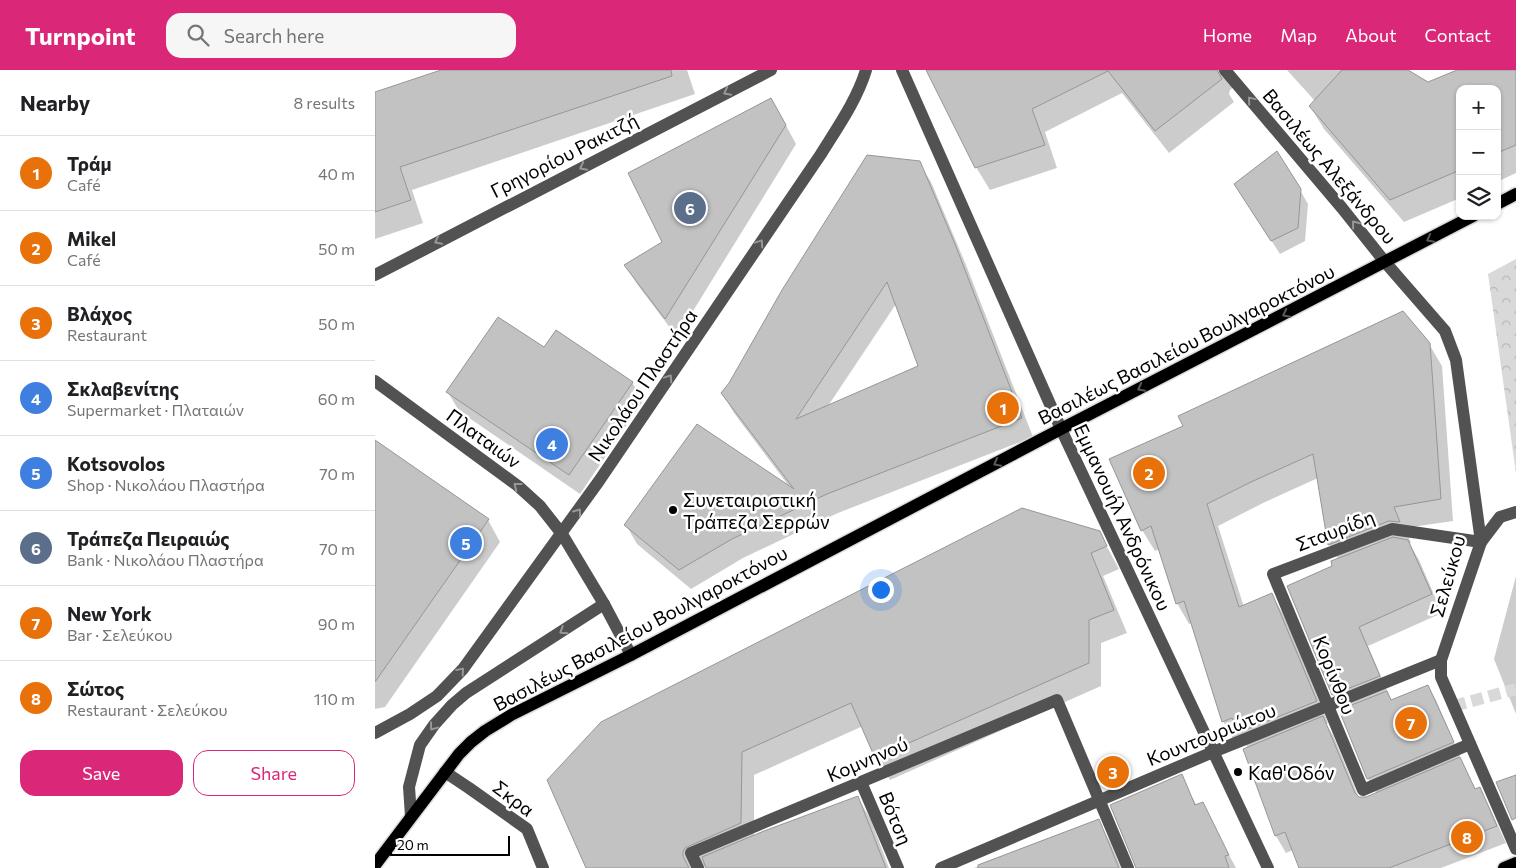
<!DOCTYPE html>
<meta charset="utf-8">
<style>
:root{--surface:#fff;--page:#f6f6f6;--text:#202124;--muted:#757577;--line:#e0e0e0;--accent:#db2777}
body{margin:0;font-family:Commissioner,sans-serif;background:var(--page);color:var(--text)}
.controls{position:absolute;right:15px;top:15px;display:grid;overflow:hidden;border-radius:10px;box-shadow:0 1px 4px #0004}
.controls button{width:45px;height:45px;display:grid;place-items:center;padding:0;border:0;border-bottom:1px solid var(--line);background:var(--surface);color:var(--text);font:25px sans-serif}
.scale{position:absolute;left:15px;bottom:12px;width:120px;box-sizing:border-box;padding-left:5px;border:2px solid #000;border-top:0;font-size:14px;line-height:18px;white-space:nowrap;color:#000;-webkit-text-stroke:4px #fff;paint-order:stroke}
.you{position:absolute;left:505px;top:519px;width:18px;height:18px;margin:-12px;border:4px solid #fff;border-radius:50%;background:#1a73e8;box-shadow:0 0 0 8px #1a73e833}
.badge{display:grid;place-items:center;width:32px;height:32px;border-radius:50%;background:var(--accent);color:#fff;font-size:16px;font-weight:700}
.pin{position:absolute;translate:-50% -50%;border:2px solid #fff;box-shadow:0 1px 5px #0006}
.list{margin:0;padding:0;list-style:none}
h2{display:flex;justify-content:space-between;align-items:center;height:65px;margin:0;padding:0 20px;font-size:21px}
h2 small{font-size:16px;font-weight:400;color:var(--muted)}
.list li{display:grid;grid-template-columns:32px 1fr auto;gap:15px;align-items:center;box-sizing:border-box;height:75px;padding:0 20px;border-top:1px solid var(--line)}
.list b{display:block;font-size:19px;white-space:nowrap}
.list p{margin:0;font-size:16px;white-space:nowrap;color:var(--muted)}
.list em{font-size:16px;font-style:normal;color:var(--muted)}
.actions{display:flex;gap:10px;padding:15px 20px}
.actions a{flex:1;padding:11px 0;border:1px solid var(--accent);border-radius:15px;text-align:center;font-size:18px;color:var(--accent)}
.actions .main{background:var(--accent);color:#fff}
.icon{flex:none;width:28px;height:28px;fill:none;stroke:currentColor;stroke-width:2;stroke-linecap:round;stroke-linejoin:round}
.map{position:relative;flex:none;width:1141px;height:798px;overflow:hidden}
header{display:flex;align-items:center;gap:30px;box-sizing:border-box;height:70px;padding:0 25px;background:var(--accent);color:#fff}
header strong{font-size:24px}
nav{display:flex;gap:28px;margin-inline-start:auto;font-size:18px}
.search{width:350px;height:45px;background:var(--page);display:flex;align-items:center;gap:12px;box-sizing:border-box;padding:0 18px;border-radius:15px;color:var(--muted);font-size:19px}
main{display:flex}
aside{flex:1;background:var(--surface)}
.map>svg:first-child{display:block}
</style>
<header>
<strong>Turnpoint</strong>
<div class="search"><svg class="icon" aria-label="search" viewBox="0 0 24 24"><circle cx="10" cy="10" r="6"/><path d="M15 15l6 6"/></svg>Search here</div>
<nav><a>Home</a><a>Map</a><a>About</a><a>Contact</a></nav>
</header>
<main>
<aside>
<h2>Nearby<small>8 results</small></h2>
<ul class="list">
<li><span class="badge" style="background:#e8710a">1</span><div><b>Τράμ</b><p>Café</p></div><em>40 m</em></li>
<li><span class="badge" style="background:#e8710a">2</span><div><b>Mikel</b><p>Café</p></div><em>50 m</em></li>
<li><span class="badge" style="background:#e8710a">3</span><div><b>Βλάχος</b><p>Restaurant</p></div><em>50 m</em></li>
<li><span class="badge" style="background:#3f7fe0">4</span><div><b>Σκλαβενίτης</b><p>Supermarket · Πλαταιών</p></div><em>60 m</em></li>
<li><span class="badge" style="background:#3f7fe0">5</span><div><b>Kotsovolos</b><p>Shop · Νικολάου Πλαστήρα</p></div><em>70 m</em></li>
<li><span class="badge" style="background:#5c6f8a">6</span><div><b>Τράπεζα Πειραιώς</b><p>Bank · Νικολάου Πλαστήρα</p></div><em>70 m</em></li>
<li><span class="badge" style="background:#e8710a">7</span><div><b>New York</b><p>Bar · Σελεύκου</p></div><em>90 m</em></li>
<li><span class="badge" style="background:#e8710a">8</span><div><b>Σώτος</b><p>Restaurant · Σελεύκου</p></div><em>110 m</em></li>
</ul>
<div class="actions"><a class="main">Save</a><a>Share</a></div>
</aside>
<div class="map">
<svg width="1141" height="798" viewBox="0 0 1141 798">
<defs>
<pattern id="park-crowns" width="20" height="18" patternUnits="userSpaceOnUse" patternTransform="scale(1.25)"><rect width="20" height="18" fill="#d9d9d9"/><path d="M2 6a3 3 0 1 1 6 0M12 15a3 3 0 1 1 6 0" fill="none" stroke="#b8b8b8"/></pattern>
</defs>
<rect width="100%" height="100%" fill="#fff"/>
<path fill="url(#park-crowns)" d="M 1141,189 L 1141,403 L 1113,204 Z"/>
<g fill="#0003" fill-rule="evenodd">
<path d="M 64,0 L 312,0 L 320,24 L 37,120 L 48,153 L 0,169 L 0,23 L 64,2 Z"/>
<path d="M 553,0 L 848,0 L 858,17 L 855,20 L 854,24 L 859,32 L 794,83 L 747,23 L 670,62 L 682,98 L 615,120 L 601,97 Z"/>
<path d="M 912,0 L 1030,0 L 1085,31 L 1085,128 L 1029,152 L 949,59 L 935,36 L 940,31 Z"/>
<path d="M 407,48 L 421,74 L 302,267 L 262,214 L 251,196 L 289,173 Z"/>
<path d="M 1122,52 L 1141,63 L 1141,103 L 1122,112 Z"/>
<path d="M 544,93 L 556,112 L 591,195 L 658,367 L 463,443 L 368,488 L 316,519 L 262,474 L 251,455 L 416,419 L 359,343 L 347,323 ZM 521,234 L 545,296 L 453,336 Z"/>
<path d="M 925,120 L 933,134 L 930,171 L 905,184 L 869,128 Z"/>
<path d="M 1054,274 L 1067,296 L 1078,451 L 1030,458 L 1036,473 L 1034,473 L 1044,490 L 1067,543 L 993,576 L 1017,632 L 1053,616 L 1061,630 L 1085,686 L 1084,687 L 1101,720 L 1105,719 L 1114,736 L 1131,773 L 1066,798 L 925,798 L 918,780 L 911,783 L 901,766 L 870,679 L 873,678 L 868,670 L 860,672 L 848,651 L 817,553 L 814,554 L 802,533 L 785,479 L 780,481 L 767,460 ZM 943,408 L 954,474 L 963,489 L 958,497 L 913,517 L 958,625 L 967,640 L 965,641 L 993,709 L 1002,724 L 991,729 L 984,728 L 958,665 L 951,654 L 953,653 L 909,545 L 896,524 L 869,537 L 843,456 L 888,433 Z"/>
<path d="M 169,279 L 257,312 L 268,331 L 205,424 L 84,341 L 73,322 Z"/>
<path d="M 0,372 L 113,450 L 125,472 L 10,637 L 0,639 Z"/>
<path d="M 724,462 L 744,499 L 728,506 L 752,563 L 726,573 L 726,616 L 515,710 L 502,687 L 488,656 L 379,705 L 379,767 L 483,728 L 496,750 L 514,798 L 332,798 L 332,797 L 328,798 L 212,798 L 173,711 Z"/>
<path d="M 1141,506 L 1141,644 L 1119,589 Z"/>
<path d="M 806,706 L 822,736 L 827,734 L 861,798 L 762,798 Z"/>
<path d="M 723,751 L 735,772 L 746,798 L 599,798 Z"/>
</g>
<g fill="#c2c2c2" stroke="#969696" fill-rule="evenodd">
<path d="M 66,0 L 296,0 L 297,6 L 25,97 L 36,130 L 0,142 L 0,22 Z"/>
<path d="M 551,0 L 842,0 L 847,9 L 780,61 L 733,1 L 657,39 L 670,75 L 600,98 Z"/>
<path d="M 967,0 L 1033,0 L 1053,12 L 1082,0 L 1141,0 L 1141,75 L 1122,83 L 1122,19 L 1085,19 L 1085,100 L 1015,130 L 934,36 Z"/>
<path d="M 396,28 L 411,55 L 290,249 L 249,195 L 287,172 L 253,103 Z"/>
<path d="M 902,81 L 926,119 L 923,158 L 896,171 L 859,114 Z"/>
<path d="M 492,85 L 545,91 L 580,174 L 647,348 L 452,424 L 357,469 L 304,500 L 249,455 L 322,354 L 419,419 L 346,323 L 354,313 L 407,220 ZM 512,212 L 543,296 L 421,349 Z"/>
<path d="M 1028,241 L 1055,273 L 1066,429 L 1019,437 L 1025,452 L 1014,451 L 953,475 L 938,384 L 876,412 L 832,434 L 864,537 L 897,523 L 942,631 L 863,663 L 857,648 L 847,652 L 809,531 L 801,534 L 776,456 L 766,461 L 734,389 L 808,356 L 803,346 Z"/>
<path d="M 123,247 L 169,277 L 181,260 L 258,312 L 194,405 L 71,322 Z"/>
<path d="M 0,370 L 114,449 L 0,612 Z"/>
<path d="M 647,438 L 725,461 L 732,476 L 716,483 L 739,540 L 714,550 L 714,593 L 500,688 L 476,633 L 367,682 L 366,753 L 310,778 L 308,782 L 308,786 L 314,798 L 211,798 L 172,710 L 226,652 Z"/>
<path d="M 1018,467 L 1033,470 L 1057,524 L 984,557 L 1005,606 L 957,625 L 912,516 L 957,496 L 956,491 Z"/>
<path d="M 1053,615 L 1079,672 L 992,709 L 964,640 L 1012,621 L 1016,630 Z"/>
<path d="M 948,646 L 980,723 L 984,727 L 991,727 L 1085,687 L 1100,719 L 1105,717 L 1122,756 L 1014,798 L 924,798 L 910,762 L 900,766 L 868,679 Z"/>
<path d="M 807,704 L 820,735 L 828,732 L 854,785 L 850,786 L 854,798 L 761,798 L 735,735 Z"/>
<path d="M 1141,705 L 1141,748 L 1137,750 L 1121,712 Z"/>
<path d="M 483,726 L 511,798 L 331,798 L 327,787 L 389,761 Z"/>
<path d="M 724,749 L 744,798 L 603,798 L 603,795 Z"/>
</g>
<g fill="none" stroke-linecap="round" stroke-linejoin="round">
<path stroke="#d9d9d9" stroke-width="12" stroke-dasharray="12 6" stroke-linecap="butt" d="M 1079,636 L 1141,619"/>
<g stroke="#dbdbdb" stroke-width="15">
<g id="major">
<path d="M 1122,134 L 1141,124"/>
<path d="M 0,795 L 84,684 L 96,672 L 110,661 L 136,645 L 256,585 L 686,359 L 1098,146"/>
<path d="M 1129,798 L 1141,793"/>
</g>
</g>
<g stroke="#525252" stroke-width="12">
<path d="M 527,0 L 686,359 L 893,798"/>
<path d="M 850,0 L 967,138 L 1010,192 L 1070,261 L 1081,290 L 1106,472 L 1066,590 L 1066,607 L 1141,779"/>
<path d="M 0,205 L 396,0"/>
<path d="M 0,311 L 143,416 L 165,436 L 187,464 L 229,534 L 256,585"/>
<path d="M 1106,472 L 1125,447 L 1141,442"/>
<path d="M 0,663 L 35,644 L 62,626 L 88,599 L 224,411 L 446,84 C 462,58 482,30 491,0"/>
<path d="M 1095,674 L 988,720 L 898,504 L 1017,459 L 1106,472"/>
<path d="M 70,702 L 94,718 L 152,759 L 168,798"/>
<path d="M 486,712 L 523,798"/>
<path d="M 36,746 L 34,717 L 45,675 L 59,655 L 77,635 L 91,623 L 229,534"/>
<path d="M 323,798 L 316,783 L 682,630 L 753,798"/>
<path d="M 566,798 L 838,682 L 1066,590"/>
</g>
<use href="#major" stroke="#000" stroke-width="12"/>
</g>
<defs><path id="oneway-chevron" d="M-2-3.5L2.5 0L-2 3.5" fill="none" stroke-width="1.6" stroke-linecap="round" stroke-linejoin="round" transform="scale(1.25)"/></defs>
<g stroke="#979797">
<use href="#oneway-chevron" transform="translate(352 22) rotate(153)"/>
<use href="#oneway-chevron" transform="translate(876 30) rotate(-130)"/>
<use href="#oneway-chevron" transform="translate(208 97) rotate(153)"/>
<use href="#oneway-chevron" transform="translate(980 154) rotate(-129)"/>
<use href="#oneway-chevron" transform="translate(63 171) rotate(153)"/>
<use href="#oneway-chevron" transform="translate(385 173) rotate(-56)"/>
<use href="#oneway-chevron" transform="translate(294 308) rotate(-56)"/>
<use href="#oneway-chevron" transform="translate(142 416) rotate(-142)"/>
<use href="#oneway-chevron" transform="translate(203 442) rotate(-54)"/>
<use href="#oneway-chevron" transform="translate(188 561) rotate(147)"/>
<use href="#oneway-chevron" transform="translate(86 601) rotate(-49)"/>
<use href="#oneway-chevron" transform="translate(58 657) rotate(127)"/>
</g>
<g stroke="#595959">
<use href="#oneway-chevron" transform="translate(1055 169) rotate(152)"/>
<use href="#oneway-chevron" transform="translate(911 244) rotate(153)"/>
<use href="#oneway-chevron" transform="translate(766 318) rotate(153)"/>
<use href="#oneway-chevron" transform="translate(622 393) rotate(152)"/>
</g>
<g fill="#000" stroke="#fff" stroke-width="2">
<circle cx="298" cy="440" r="5"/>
<circle cx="863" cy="702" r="5"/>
</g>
<g text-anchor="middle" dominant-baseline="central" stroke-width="5" stroke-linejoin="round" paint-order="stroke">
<g font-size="19" fill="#000" stroke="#fff">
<text transform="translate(189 85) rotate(-27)">Γρηγορίου Ρακιτζή</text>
<text transform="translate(955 96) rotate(50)">Βασιλέως Αλεξάνδρου</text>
<text transform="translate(811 274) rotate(-27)">Βασιλέως Βασιλείου Βουλγαροκτόνου</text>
<text transform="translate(267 315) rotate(-56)">Νικολάου Πλαστήρα</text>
<text transform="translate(109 368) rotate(36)">Πλαταιών</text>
<text transform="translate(748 447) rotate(65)">Εμμανουήλ Ανδρόνικου</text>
<text transform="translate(960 460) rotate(-21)">Σταυρίδη</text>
<text transform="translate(1072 506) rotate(-74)">Σελεύκου</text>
<text transform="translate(265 558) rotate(-28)">Βασιλέως Βασιλείου Βουλγαροκτόνου</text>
<text transform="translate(960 605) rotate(68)">Κορίνθου</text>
<text transform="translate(836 664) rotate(-22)">Κουντουριώτου</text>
<text transform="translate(492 689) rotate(-23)">Κομνηνού</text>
<text transform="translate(139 728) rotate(37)">Σκρα</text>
<text transform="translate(521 748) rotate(67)">Βότση</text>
</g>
<g font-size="19" fill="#000" stroke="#fff" text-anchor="start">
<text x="308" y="429">Συνεταιριστική<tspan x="308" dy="22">Τράπεζα Σερρών</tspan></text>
<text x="873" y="702">Καθ'Οδόν</text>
</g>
</g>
</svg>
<div class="controls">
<button>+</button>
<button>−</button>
<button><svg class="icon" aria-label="layers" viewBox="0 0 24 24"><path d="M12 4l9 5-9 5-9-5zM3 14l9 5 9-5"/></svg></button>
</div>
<div class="scale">20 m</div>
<div class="you"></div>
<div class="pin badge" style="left:628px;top:338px;background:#e8710a">1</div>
<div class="pin badge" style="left:774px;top:403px;background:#e8710a">2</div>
<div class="pin badge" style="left:738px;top:702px;background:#e8710a">3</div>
<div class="pin badge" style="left:177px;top:374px;background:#3f7fe0">4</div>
<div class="pin badge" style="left:91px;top:473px;background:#3f7fe0">5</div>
<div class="pin badge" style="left:315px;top:138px;background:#5c6f8a">6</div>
<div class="pin badge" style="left:1036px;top:653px;background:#e8710a">7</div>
<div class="pin badge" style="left:1092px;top:767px;background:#e8710a">8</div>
</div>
</main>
